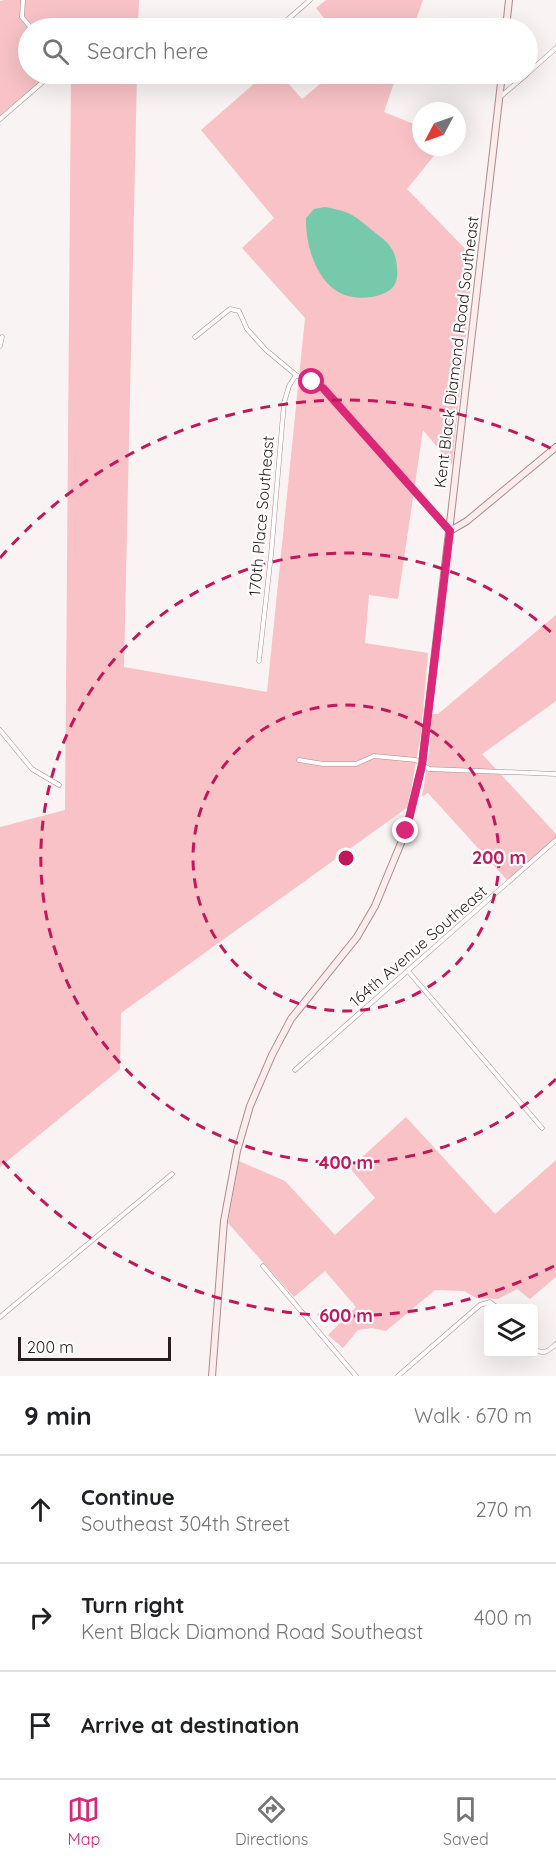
<!DOCTYPE html>
<meta charset="utf-8">
<style>
:root{--surface:#fff;--page:#f2f2f2;--text:#202124;--muted:#757577;--line:#e0e0e0;--accent:#db2777}
body{margin:0;font-family:Quicksand,sans-serif;background:var(--page);color:var(--text)}
.controls{position:absolute;right:18px;bottom:18px;display:grid;overflow:hidden;border-radius:6px;box-shadow:0 6px 24px #0002}
.controls button{width:54px;height:54px;display:grid;place-items:center;padding:0;border:0;border-bottom:2px solid var(--line);background:var(--surface);color:var(--text);font:30px sans-serif}
.compass{position:absolute;left:412px;top:102px;width:54px;height:54px;border-radius:50%;background:var(--surface);box-shadow:0 6px 24px #0002;rotate:229deg}
.scale{position:absolute;left:18px;bottom:15px;width:153px;box-sizing:border-box;padding-left:6px;border:3px solid #291c1d;border-top:0;font-size:16px;line-height:21px;white-space:nowrap;color:#291c1d;-webkit-text-stroke:4px #fff;paint-order:stroke}
.stop{position:absolute;width:18px;height:18px;margin:-14px;border:4px solid #db2777;border-radius:50%;background:#fff}
.stop.end{background:#db2777;border-color:#fff;box-shadow:0 2px 6px #0008}
.list{margin:0;padding:0;list-style:none}
h2{display:flex;justify-content:space-between;align-items:center;height:78px;margin:0;padding:0 24px;font-size:26px}
h2 small{font-size:20px;font-weight:400;color:var(--muted)}
.list li{display:grid;grid-template-columns:39px 1fr auto;gap:18px;align-items:center;box-sizing:border-box;height:108px;padding:0 24px;border-top:2px solid var(--line)}
.list b{display:block;font-size:22px;white-space:nowrap}
.list p{margin:0;font-size:20px;white-space:nowrap;color:var(--muted)}
.list em{font-size:20px;font-style:normal;color:var(--muted)}
.icon{flex:none;width:33px;height:33px;fill:none;stroke:currentColor;stroke-width:2;stroke-linecap:round;stroke-linejoin:round}
.map{position:relative;flex:none;width:556px;height:1376px;overflow:hidden}
.search{position:absolute;background:var(--surface);box-shadow:0 6px 24px #0002;left:18px;right:18px;top:18px;height:66px;display:flex;align-items:center;gap:15px;box-sizing:border-box;padding:0 21px;border-radius:33px;color:var(--muted);font-size:22px}
.sheet{height:402px;background:var(--surface)}
nav{display:flex;justify-content:space-around;align-items:center;box-sizing:border-box;height:84px;border-top:2px solid var(--line);background:var(--surface);font-size:16px;color:var(--muted)}
nav a{display:grid;justify-items:center;gap:3px}
nav .on{color:var(--accent)}
.map>svg:first-child{display:block}
</style>
<div class="map">
<svg width="556" height="1376" viewBox="0 0 556 1376">
<rect width="100%" height="100%" fill="#faf3f3"/>
<g fill="#f8c2c6">
<path d="M 5,0 L 139,0 L 138,28 L 28,28 L 28,74 L 52,74 L 0,119 L 0,1 Z"/>
<path d="M 326,0 L 423,0 L 413,28 L 332,28 L 316,8 Z"/>
<path d="M 71,74 L 137,74 L 124,667 L 267,692 L 305,318 L 242,248 L 274,218 L 201,130 L 265,74 L 280,74 L 302,99 L 332,74 L 397,74 L 384,112 L 421,127 L 421,147 L 441,147 L 407,189 L 474,258 L 452,465 L 423,430 L 398,599 L 369,595 L 365,643 L 428,653 L 421,733 L 408,807 L 121,1013 L 120,1069 L 0,1167 L 0,827 L 65,810 Z"/>
<path d="M 556,615 L 556,701 L 482,754 L 556,834 L 556,837 L 507,880 L 428,793 L 422,797 L 429,754 L 432,714 L 438,714 Z"/>
<path d="M 406,1117 L 495,1214 L 556,1160 L 556,1277 L 530,1299 L 517,1289 L 498,1299 L 476,1298 L 464,1291 L 435,1290 L 386,1331 L 372,1328 L 358,1330 L 343,1348 L 328,1335 L 356,1307 L 325,1271 L 294,1297 L 228,1223 L 239,1161 L 285,1181 L 335,1235 L 375,1198 L 350,1168 Z"/>
</g>
<path fill="#76c9aa" d="M 325,207 C 354,212 355,217 377,234 C 390,244 396,251 397,268 C 398,275 397,284 391,289 C 380,299 355,300 342,294 C 316,282 305,244 306,218 L 314,209 Z"/>
<g fill="none" stroke-linecap="round" stroke-linejoin="round">
<g stroke="#ac8b8d" stroke-width="5">
<g id="street">
<path d="M 23,0 L 22,17 L 31,28"/>
<path d="M 278,28 L 310,0"/>
<path d="M 528,73 L 556,48"/>
<path d="M 500,97 L 527,74"/>
<path d="M 0,119 L 52,74"/>
<path d="M 195,337 L 230,309 L 239,311 L 247,329 L 266,350 L 296,375 L 323,388 L 449,531"/>
<path d="M 0,346 L 2,337"/>
<path d="M 259,661 L 271,555 L 284,403 L 289,386 L 296,375"/>
<path d="M 0,730 L 32,769 L 59,785"/>
<path d="M 299,760 L 323,764 L 356,764 L 374,756 L 416,760 L 429,769 L 556,774"/>
<path d="M 408,971 L 542,1128"/>
<path d="M 295,1070 L 556,840"/>
<path d="M 263,1266 L 356,1376"/>
<path d="M 0,1317 L 172,1174"/>
<path d="M 534,1348 C 543,1356 548,1351 556,1344"/>
<path d="M 398,1376 L 480,1305 L 490,1302 L 498,1308"/>
</g>
</g>
<g stroke="#ac8b8d" stroke-width="8">
<g id="secondary">
<path d="M 506,28 L 509,0"/>
<path d="M 450,531 L 467,521 L 556,447"/>
<path d="M 212,1376 L 224,1221 L 237,1151 L 250,1106 L 272,1055 L 291,1019 L 357,937 L 375,906 L 406,831 L 422,765 L 502,74"/>
</g>
</g>
<use href="#street" stroke="#fff" stroke-width="4"/>
<use href="#secondary" stroke="#fcecee" stroke-width="6"/>
</g>
<g fill="none" stroke-linecap="round" stroke-linejoin="round">
<path stroke="#db2777" stroke-width="8" d="M 312,382 L 323,388 L 450,531 L 422,765 L 406,831"/>
</g>
<g fill="none" stroke="#c2185b" stroke-width="3" stroke-dasharray="10 8">
<circle cx="346" cy="858" r="153"/>
<path d="M556 1079A305 305 0 1 1 556 637"/>
<path d="M554 1266A458 458 0 0 1 0 1158M0 558A458 458 0 0 1 554 450"/>
</g>
<g text-anchor="middle" dominant-baseline="central" stroke-width="4.5" stroke-linejoin="round" paint-order="stroke">
<g font-size="16" fill="#291c1d" stroke="#fff">
<text transform="translate(456 352) rotate(-83)">Kent Black Diamond Road Southeast</text>
<text transform="translate(261 516) rotate(-85)">170th Place Southeast</text>
<text transform="translate(418 946) rotate(-41)">164th Avenue Southeast</text>
</g>
</g>
<circle cx="346" cy="858" r="9" fill="#c2185b" stroke="#fff" stroke-width="3"/>
<g font-size="18" text-anchor="middle" font-weight="bold" fill="#c2185b" stroke="#fff" stroke-width="4.5" stroke-linejoin="round" paint-order="stroke">
<text x="499" y="864">200 m</text>
<text x="346" y="1169">400 m</text>
<text x="346" y="1322">600 m</text>
</g>
</svg>
<div class="controls">
<button><svg class="icon" aria-label="layers" viewBox="0 0 24 24"><path d="M12 4l9 5-9 5-9-5zM3 14l9 5 9-5"/></svg></button>
</div>
<svg class="compass" viewBox="-18 -18 36 36"><path d="M0-13l5 13h-10z" fill="#e53935"/><path d="M0 13l5-13h-10z" fill="#757577"/></svg>
<div class="scale">200 m</div>
<div class="stop" style="left:312px;top:382px"></div>
<div class="stop end" style="left:406px;top:831px"></div>
<div class="search"><svg class="icon" aria-label="search" viewBox="0 0 24 24"><circle cx="10" cy="10" r="6"/><path d="M15 15l6 6"/></svg>Search here</div>
</div>
<section class="sheet">
<h2>9 min<small>Walk · 670 m</small></h2>
<ul class="list">
<li><svg class="icon" aria-label="ahead" viewBox="0 0 24 24"><path d="M12 20V5M6 11l6-6 6 6"/></svg><div><b>Continue</b><p>Southeast 304th Street</p></div><em>270 m</em></li>
<li><svg class="icon" aria-label="right" viewBox="0 0 24 24"><path d="M7 20v-9h11M14 6l5 5-5 5"/></svg><div><b>Turn right</b><p>Kent Black Diamond Road Southeast</p></div><em>400 m</em></li>
<li><svg class="icon" aria-label="arrive" viewBox="0 0 24 24"><path d="M6 21V4h12l-3 4 3 4H6"/></svg><div><b>Arrive at destination</b></div></li>
</ul>
</section>
<nav>
<a class="on"><svg class="icon" aria-label="map" viewBox="0 0 24 24"><path d="M3 6l6-2 6 2 6-2v14l-6 2-6-2-6 2zM9 4v14M15 6v14"/></svg>Map</a>
<a><svg class="icon" aria-label="directions" viewBox="0 0 24 24"><path d="M12 3l9 9-9 9-9-9zM9 14v-3h6M13 9l2 2-2 2"/></svg>Directions</a>
<a><svg class="icon" aria-label="saved" viewBox="0 0 24 24"><path d="M7 4h10v16l-5-4-5 4z"/></svg>Saved</a>
</nav>
